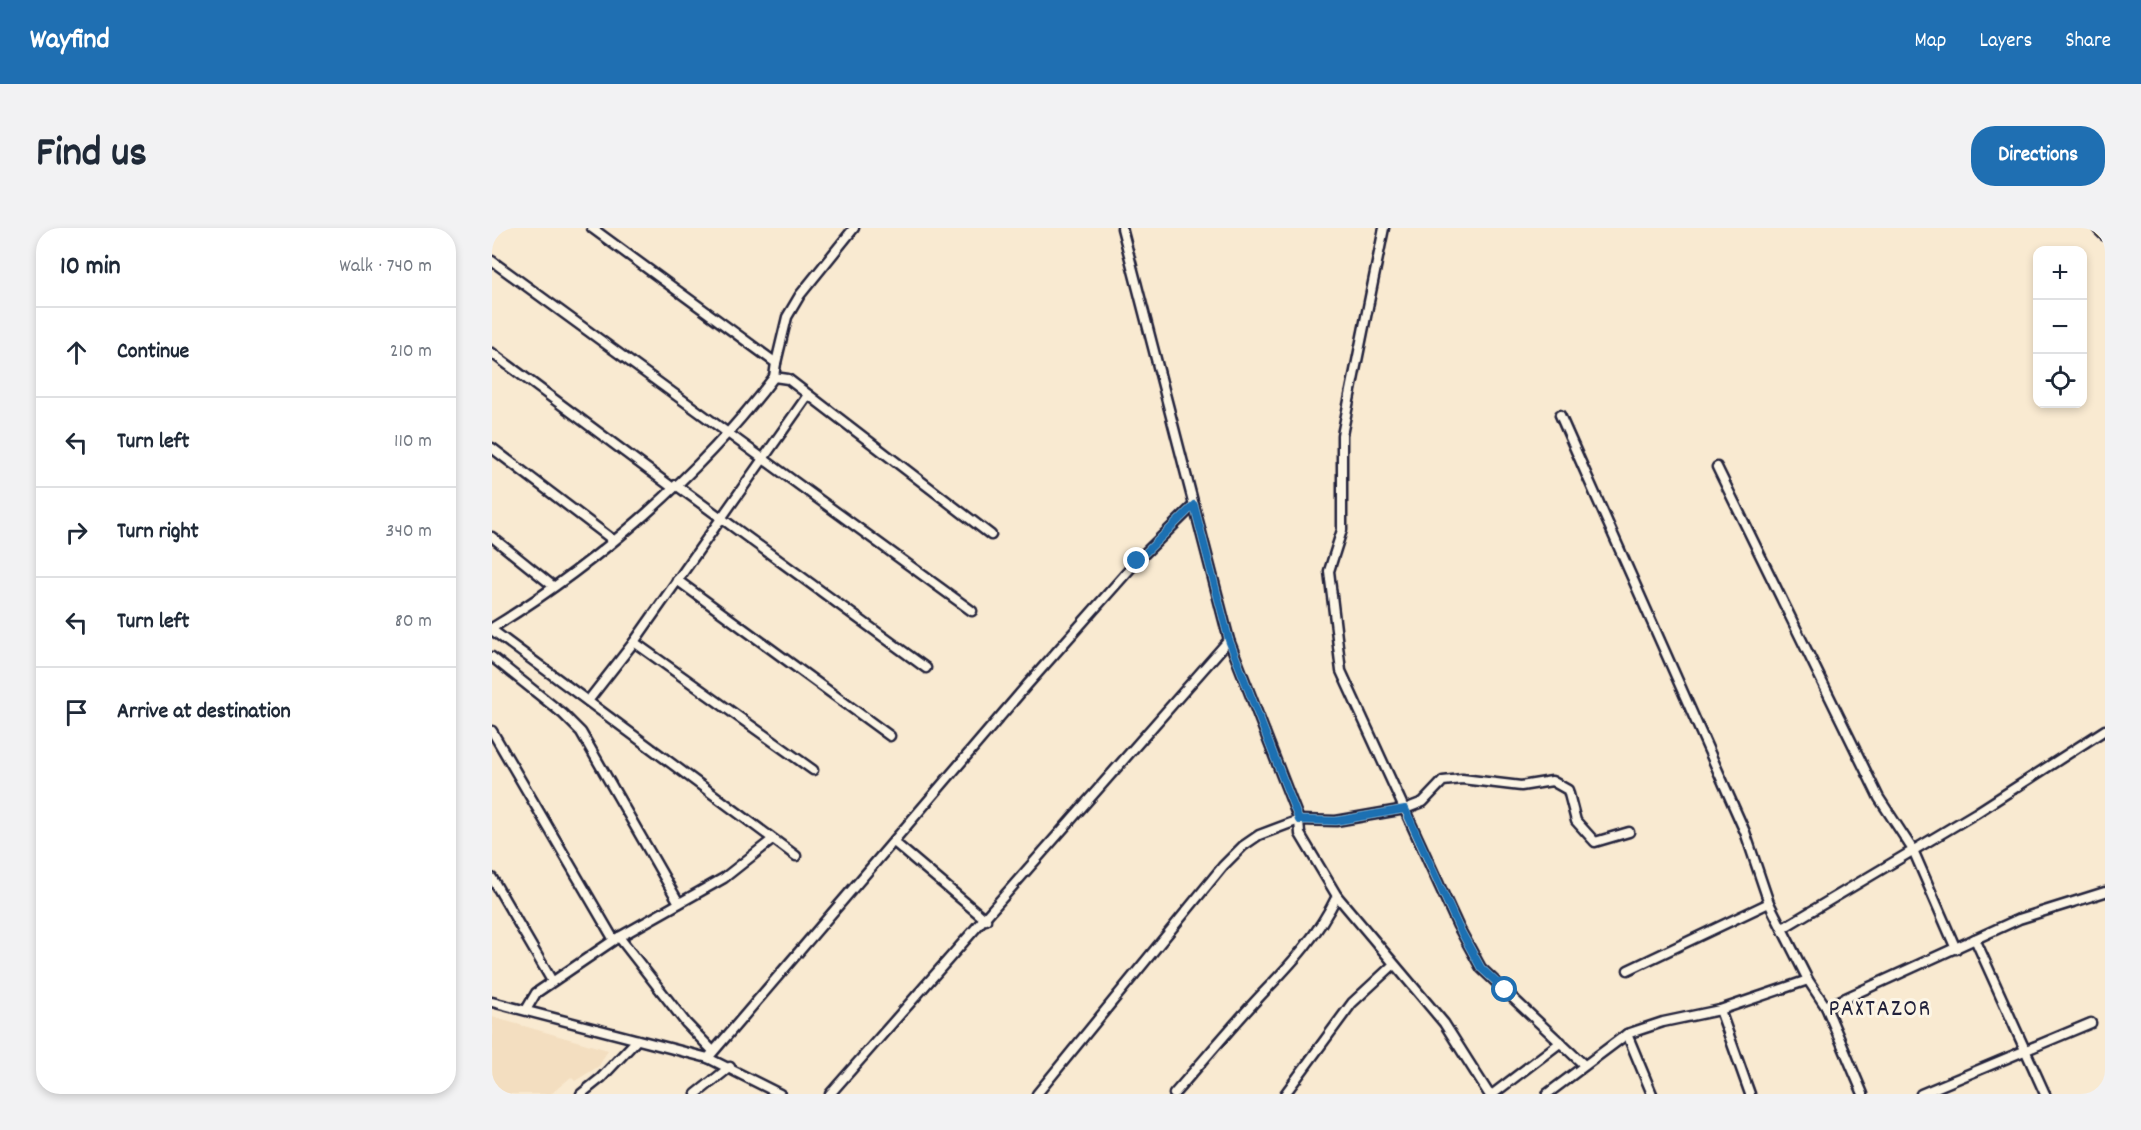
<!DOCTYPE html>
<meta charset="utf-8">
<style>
:root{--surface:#fff;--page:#f2f2f3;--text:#1f2937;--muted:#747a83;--line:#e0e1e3;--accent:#1f6fb2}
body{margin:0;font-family:Dekko,sans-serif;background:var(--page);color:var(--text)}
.controls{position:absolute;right:18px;top:18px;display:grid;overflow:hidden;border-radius:12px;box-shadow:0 3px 9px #0003}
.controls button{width:54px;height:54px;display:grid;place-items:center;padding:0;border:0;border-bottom:2px solid var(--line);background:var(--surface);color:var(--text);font:30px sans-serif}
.stop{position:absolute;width:18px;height:18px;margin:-14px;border:4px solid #1f6fb2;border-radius:50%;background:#fff}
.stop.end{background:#1f6fb2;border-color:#fff;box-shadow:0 2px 6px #0008}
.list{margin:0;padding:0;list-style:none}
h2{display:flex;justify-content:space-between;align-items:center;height:78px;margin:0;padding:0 24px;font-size:26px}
h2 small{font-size:20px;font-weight:400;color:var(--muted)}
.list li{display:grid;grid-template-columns:39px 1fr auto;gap:18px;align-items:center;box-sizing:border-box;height:90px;padding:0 24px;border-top:2px solid var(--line)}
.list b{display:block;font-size:22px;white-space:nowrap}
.list em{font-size:20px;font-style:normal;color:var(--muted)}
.icon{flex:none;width:33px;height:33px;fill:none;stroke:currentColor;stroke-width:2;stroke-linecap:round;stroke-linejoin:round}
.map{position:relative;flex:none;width:1613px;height:866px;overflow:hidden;border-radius:24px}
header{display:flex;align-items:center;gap:36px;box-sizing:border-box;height:84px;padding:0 30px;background:var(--accent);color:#fff}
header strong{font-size:28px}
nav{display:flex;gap:33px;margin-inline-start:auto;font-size:21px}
.intro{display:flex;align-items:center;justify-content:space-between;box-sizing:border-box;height:144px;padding:0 36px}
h1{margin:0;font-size:42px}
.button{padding:15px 27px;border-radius:24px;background:var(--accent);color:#fff;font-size:21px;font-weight:700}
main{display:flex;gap:36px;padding:0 36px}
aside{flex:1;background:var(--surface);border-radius:24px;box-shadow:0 3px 9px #0003}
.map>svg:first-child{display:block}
</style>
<header>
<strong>Wayfind</strong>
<nav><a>Map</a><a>Layers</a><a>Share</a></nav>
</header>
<div class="intro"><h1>Find us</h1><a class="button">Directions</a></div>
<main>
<aside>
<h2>10 min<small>Walk · 740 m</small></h2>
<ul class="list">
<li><svg class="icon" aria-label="ahead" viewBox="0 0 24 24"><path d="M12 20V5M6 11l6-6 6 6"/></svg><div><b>Continue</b></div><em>210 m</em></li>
<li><svg class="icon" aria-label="left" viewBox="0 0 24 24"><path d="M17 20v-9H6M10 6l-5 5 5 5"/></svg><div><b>Turn left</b></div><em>110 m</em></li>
<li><svg class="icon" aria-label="right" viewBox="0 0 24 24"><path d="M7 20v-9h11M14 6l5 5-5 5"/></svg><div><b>Turn right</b></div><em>340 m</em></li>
<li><svg class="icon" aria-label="left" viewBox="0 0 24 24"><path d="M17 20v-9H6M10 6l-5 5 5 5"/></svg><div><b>Turn left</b></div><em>80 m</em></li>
<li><svg class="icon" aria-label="arrive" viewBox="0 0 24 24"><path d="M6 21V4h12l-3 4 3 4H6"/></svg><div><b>Arrive at destination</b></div></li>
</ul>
</aside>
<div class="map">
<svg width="1613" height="866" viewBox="0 0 1613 866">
<rect width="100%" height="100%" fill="#f9ead1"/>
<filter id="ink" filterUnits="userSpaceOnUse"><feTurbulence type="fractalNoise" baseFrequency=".0167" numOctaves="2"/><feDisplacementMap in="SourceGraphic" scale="12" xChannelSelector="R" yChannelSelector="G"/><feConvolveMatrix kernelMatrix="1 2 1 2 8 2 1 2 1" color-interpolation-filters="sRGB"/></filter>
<g filter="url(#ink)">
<path fill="#f3dec0" d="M 0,789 L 116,822 L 107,838 L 83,853 L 79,849 L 59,866 L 0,866 Z"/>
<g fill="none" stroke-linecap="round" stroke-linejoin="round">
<g stroke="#22223b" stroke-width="13">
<g id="minor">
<path d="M 100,0 L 284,135 L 282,149 L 296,151 L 499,307"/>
<path d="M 630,0 L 737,412 L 807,592 L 808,606 L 845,668 L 952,795 L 997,866"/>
<path d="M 892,0 L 850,207 L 850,302 L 837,343 L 849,443 L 966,698 L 989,740 L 1091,836"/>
<path d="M 0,33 L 480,383"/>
<path d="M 0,125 L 181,260"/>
<path d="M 284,135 L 295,89 L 308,67 L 362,0"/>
<path d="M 1068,187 L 1253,604 L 1277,675 L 1316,752 L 1334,779 L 1371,866"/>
<path d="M 0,220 L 121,312"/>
<path d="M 1225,239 L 1387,570 L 1421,622 L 1464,721"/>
<path d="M 184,257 L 434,440"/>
<path d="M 0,309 L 61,358"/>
<path d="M 185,352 L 398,508"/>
<path d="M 0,400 C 103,337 209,246 282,149"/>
<path d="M 0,402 L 304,628"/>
<path d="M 142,414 L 321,542"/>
<path d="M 0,429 L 71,486 L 89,504 L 187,675"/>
<path d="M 96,473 L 142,414 L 316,167"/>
<path d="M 0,503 L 122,712"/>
<path d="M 402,614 L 494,692"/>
<path d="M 0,650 L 60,753"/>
<path d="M 1291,700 L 1484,585 L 1613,502"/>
<path d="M 127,709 L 194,795 L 221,823"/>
<path d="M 1483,711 L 1553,866"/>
<path d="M 1136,742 L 1277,675"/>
<path d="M 0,774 L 216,830 L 288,866"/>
<path d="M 1334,779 L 1527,691 L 1613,664"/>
<path d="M 34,782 L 44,765 L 122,712 L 232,650 L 280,612"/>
<path d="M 1228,782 L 1258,866"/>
<path d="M 1135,806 L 1160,866"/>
<path d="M 216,830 L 536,456 L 645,333 L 702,277"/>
<path d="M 89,866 L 109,850 L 145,812"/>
<path d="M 204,866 L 238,839"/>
<path d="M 338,866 L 737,412"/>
<path d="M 545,866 L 731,638 L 751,618 L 767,607 L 807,592 L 844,593 L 913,581 L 931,574 L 951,553 L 970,551 L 1029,558 L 1060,553 L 1076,562 L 1084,593 L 1103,614 L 1137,604"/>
<path d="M 682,866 C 711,833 740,798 770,766 C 800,735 826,707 845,668"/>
<path d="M 793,866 L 860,775 L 901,737"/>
<path d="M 1001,866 L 1069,814"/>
<path d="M 1055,866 L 1135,806 L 1171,794 L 1228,782 L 1316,752"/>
<path d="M 1429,866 L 1599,795"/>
</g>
</g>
<g stroke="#22223b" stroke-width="16">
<path id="highway" d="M 1607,0 L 1613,6"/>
</g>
<use href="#minor" stroke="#fcf5e5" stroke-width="8"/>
<use href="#highway" stroke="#f7e281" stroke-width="12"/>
</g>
</g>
<g fill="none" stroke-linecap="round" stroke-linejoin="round" filter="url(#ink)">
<path stroke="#1f6fb2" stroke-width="8" d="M 645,333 L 702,277 L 737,412 L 807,592 L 844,593 L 913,581 L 966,698 L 989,740 L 1013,762"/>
</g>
<g text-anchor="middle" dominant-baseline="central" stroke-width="6" stroke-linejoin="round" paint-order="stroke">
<g font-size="24" letter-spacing="1.5" fill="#22223b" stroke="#fcf5e5">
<text x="1388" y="782">PAXTAZOR</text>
</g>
</g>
</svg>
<div class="controls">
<button>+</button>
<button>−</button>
<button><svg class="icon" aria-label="locate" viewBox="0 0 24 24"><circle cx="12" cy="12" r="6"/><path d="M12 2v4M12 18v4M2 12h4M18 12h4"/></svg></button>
</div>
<div class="stop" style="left:1013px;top:762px"></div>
<div class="stop end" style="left:645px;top:333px"></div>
</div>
</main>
